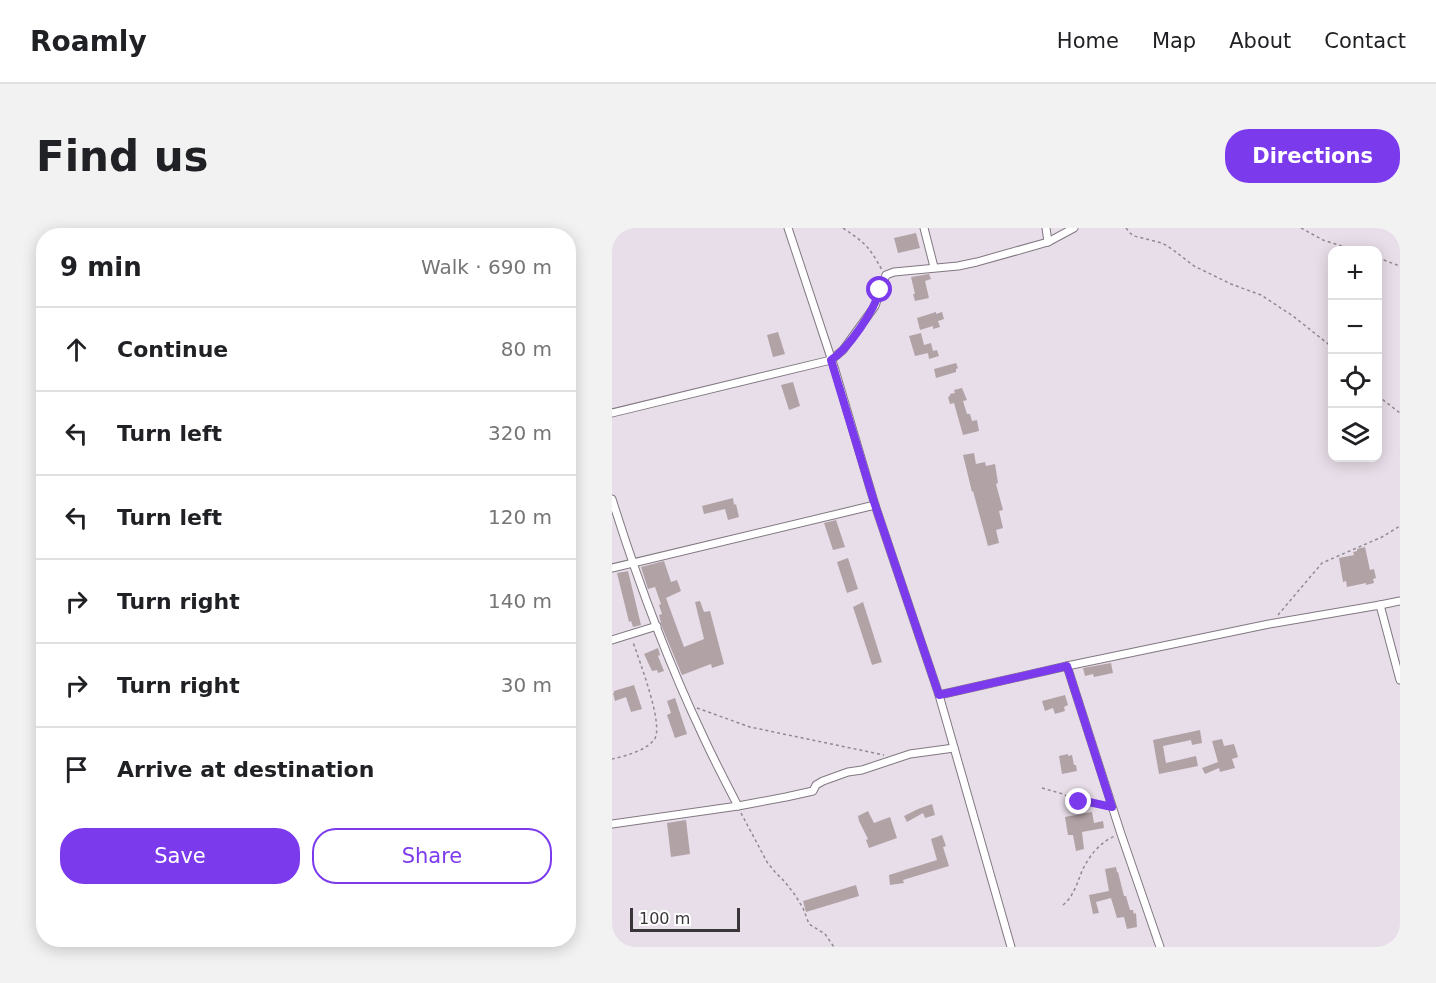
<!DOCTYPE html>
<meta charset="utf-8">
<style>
:root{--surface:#fff;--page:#f2f2f2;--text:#202124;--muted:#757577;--line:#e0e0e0;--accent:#7c3aed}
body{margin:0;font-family:"DejaVu Sans",sans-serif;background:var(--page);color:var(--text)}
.controls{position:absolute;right:18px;top:18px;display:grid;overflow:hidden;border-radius:12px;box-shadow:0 3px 15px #0003}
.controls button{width:54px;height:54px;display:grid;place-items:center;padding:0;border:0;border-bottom:2px solid var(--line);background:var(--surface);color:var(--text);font:30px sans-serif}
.scale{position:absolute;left:18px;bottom:15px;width:110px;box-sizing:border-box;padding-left:6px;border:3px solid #383438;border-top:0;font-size:16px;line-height:21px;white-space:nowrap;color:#383438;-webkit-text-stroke:4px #fff;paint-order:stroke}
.stop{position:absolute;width:18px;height:18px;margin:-14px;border:4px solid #7c3aed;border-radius:50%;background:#fff}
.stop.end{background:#7c3aed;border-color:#fff;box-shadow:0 2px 6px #0008}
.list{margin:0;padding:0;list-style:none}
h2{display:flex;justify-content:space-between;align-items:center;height:78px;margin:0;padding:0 24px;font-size:26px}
h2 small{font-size:20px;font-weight:400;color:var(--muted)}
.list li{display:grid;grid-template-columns:39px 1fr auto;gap:18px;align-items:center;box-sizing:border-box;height:84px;padding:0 24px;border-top:2px solid var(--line)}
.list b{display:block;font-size:22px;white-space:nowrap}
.list em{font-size:20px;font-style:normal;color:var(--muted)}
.actions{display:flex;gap:12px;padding:18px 24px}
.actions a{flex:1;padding:14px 0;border:2px solid var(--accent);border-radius:24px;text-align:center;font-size:21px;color:var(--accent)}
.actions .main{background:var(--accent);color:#fff}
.icon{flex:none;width:33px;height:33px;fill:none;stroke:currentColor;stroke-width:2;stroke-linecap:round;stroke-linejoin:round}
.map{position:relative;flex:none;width:788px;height:719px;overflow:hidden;border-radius:24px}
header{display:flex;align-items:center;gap:36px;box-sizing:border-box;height:84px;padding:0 30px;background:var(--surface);border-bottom:2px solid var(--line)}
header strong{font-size:28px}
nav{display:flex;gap:33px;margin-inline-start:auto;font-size:21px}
.intro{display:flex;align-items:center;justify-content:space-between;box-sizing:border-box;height:144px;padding:0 36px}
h1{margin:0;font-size:42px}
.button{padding:15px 27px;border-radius:24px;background:var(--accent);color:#fff;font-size:21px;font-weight:700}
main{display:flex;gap:36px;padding:0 36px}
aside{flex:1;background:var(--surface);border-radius:24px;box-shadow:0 3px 15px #0003}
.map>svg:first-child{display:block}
</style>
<header>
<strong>Roamly</strong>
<nav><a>Home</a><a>Map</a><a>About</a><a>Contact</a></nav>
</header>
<div class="intro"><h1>Find us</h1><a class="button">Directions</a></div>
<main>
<aside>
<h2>9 min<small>Walk · 690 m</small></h2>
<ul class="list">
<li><svg class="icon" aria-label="ahead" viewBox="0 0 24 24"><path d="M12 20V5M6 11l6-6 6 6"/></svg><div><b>Continue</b></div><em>80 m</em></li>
<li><svg class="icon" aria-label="left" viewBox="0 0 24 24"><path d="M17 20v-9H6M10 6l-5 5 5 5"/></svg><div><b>Turn left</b></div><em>320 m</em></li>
<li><svg class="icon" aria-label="left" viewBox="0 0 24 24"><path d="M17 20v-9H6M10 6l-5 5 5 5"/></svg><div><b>Turn left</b></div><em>120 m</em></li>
<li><svg class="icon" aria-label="right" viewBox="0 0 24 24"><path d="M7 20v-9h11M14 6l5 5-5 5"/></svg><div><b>Turn right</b></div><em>140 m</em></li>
<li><svg class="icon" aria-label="right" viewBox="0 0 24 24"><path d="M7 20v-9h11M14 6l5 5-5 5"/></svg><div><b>Turn right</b></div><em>30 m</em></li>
<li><svg class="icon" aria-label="arrive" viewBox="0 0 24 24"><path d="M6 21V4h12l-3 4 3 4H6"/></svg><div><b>Arrive at destination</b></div></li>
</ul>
<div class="actions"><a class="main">Save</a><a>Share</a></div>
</aside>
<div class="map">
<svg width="788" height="719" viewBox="0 0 788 719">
<rect width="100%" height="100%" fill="#e8dee9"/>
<g fill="#b1a2a6">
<path d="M 304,5 L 308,20 L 286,25 L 282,10 Z"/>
<path d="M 317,46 L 319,51 L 313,53 L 317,70 L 303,73 L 301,66 L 303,66 L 299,49 Z"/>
<path d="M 324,84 L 324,86 L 330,84 L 332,91 L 326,93 L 328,99 L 321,101 L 321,98 L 308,102 L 305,90 Z"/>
<path d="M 166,104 L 173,126 L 161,129 L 155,107 Z"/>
<path d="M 309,105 L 312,117 L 319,115 L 321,123 L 325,122 L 327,128 L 317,131 L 316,125 L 303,128 L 297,108 Z"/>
<path d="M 344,135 L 346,140 L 344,141 L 344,144 L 324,150 L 322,141 Z"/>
<path d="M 181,154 L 188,178 L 177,182 L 169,157 Z"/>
<path d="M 350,160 L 355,172 L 351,173 L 355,186 L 358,186 L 360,193 L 365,192 L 367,203 L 351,207 L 342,175 L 338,176 L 336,169 L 338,168 L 338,166 L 343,165 L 342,162 Z"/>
<path d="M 362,225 L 364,236 L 373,234 L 374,238 L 383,236 L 386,255 L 384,256 L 391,282 L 387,283 L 391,300 L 384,302 L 387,315 L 376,318 L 361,263 L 360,264 L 351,227 Z"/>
<path d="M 121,270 L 122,277 L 124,276 L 127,289 L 116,292 L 113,281 L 92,286 L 90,278 Z"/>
<path d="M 224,292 L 233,319 L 221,322 L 212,295 Z"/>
<path d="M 753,319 L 758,342 L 762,341 L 764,350 L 761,351 L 762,355 L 754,357 L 754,355 L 735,359 L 734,353 L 731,354 L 727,330 L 742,327 L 741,324 L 745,323 L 745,321 Z"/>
<path d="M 236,330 L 246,361 L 235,365 L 225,334 Z"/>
<path d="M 52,333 L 59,354 L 65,352 L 69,363 L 54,370 L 72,419 L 92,411 L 83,374 L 88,373 L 92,384 L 98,383 L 112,436 L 100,440 L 99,436 L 70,447 L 50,399 L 47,387 L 50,386 L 47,377 L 49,376 L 43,359 L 36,361 L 29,339 Z"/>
<path d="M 16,343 L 29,397 L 21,399 L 19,393 L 17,394 L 5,345 Z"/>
<path d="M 251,374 L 270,434 L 260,437 L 241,379 Z"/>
<path d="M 46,420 L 48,427 L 46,428 L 52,443 L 46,445 L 45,442 L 40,443 L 32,426 Z"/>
<path d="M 499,435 L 501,445 L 482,449 L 481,446 L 473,448 L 471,440 Z"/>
<path d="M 22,457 L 30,481 L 19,484 L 14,469 L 3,473 L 1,465 L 2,465 L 2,463 Z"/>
<path d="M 453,467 L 456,477 L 452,479 L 453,483 L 443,486 L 441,480 L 433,483 L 430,473 Z"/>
<path d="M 63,470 L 75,506 L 63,510 L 55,487 L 59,485 L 55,473 Z"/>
<path d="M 588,502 L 590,515 L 580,517 L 579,512 L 551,518 L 554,535 L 584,528 L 586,538 L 547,546 L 541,512 Z"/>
<path d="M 610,511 L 612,518 L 622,516 L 626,529 L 620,531 L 623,540 L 608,544 L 607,540 L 593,546 L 590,540 L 606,534 L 600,513 Z"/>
<path d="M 456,526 L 456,528 L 460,527 L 462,537 L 464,537 L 465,543 L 450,546 L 447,528 Z"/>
<path d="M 320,576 L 323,587 L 313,590 L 311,585 L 295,594 L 292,588 L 306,581 Z"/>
<path d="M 256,583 L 262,595 L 278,589 L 285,610 L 257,620 L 254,612 L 256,611 L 247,593 L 246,588 Z"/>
<path d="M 480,584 L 482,595 L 491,593 L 492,600 L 470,604 L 472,621 L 464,623 L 461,607 L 456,607 L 453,589 Z"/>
<path d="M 74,592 L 78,626 L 59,629 L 55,595 Z"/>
<path d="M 330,607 L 334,618 L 331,619 L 337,638 L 291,652 L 292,655 L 278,657 L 277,647 L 325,632 L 319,611 Z"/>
<path d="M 504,639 L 505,644 L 506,644 L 512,668 L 514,668 L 518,682 L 521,682 L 522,686 L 524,685 L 525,699 L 515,701 L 512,689 L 505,690 L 499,670 L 484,674 L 487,685 L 481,686 L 477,667 L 497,663 L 493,641 Z"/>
<path d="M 244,657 L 247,668 L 194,684 L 191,673 Z"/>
</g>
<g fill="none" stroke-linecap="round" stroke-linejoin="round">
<g stroke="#817882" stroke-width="9">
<g id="minor">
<path d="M 176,0 L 223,142 L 263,277 L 327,467 L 399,719"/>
<path d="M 312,0 L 322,39"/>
<path d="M 434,0 L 436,14"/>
<path d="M 0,185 L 219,132 L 231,122 L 263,78 L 274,47 L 282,44 L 346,38 L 365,34 L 436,14 L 462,0"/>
<path d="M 0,271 C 25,351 55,432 91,508 C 102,532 114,555 126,578"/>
<path d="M 0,340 L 263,277"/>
<path d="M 768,377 L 788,373"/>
<path d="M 0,412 L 45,398"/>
<path d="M 327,467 L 455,438"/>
<path d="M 0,596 L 126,578 L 174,569 L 201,563 L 204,557 L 211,553 L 236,544 L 250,542 L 298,526 L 342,520"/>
<path d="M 548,719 L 509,606 L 455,438 L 657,396 L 768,377 L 788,452"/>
</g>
</g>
<g stroke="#8f8990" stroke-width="1.5" stroke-dasharray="3 3" stroke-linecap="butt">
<path d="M 231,0 C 253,15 257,18 270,42"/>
<path d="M 514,0 L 518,5 L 522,8 L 550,15 L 560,21 L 582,38 L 619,56 L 649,67 L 681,88 L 720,119"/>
<path d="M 689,0 L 711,12 L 742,22"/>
<path d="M 766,30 L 788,38"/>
<path d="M 766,168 L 788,185"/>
<path d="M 666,387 L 710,335 L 770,309 L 788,298"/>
<path d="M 85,480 L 138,499 L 272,527"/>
<path d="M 0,531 C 13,528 33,523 42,512 C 53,499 27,432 21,414"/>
<path d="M 430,560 L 451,566 L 467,574 L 477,574 L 494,578"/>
<path d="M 129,585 L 155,634 L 163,644 L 173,654 L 183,667 L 191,680 L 197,696 L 213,706 L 222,719"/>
<path d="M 451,677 C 462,668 465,655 470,643 C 477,628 488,614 503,608"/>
</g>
<use href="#minor" stroke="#fff" stroke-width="7"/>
</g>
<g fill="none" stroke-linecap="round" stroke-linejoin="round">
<path stroke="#7c3aed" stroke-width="8" d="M 268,62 C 262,83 237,120 219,132 L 263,277 L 327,467 L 455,438 L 500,579 L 477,574 L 467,574"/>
</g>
</svg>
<div class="controls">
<button>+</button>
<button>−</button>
<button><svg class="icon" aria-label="locate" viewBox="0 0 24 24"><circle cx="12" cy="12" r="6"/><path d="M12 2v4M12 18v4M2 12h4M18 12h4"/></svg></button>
<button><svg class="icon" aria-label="layers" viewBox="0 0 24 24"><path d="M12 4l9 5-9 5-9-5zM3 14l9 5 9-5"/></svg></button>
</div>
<div class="scale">100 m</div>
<div class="stop" style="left:268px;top:62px"></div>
<div class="stop end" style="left:467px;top:574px"></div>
</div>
</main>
